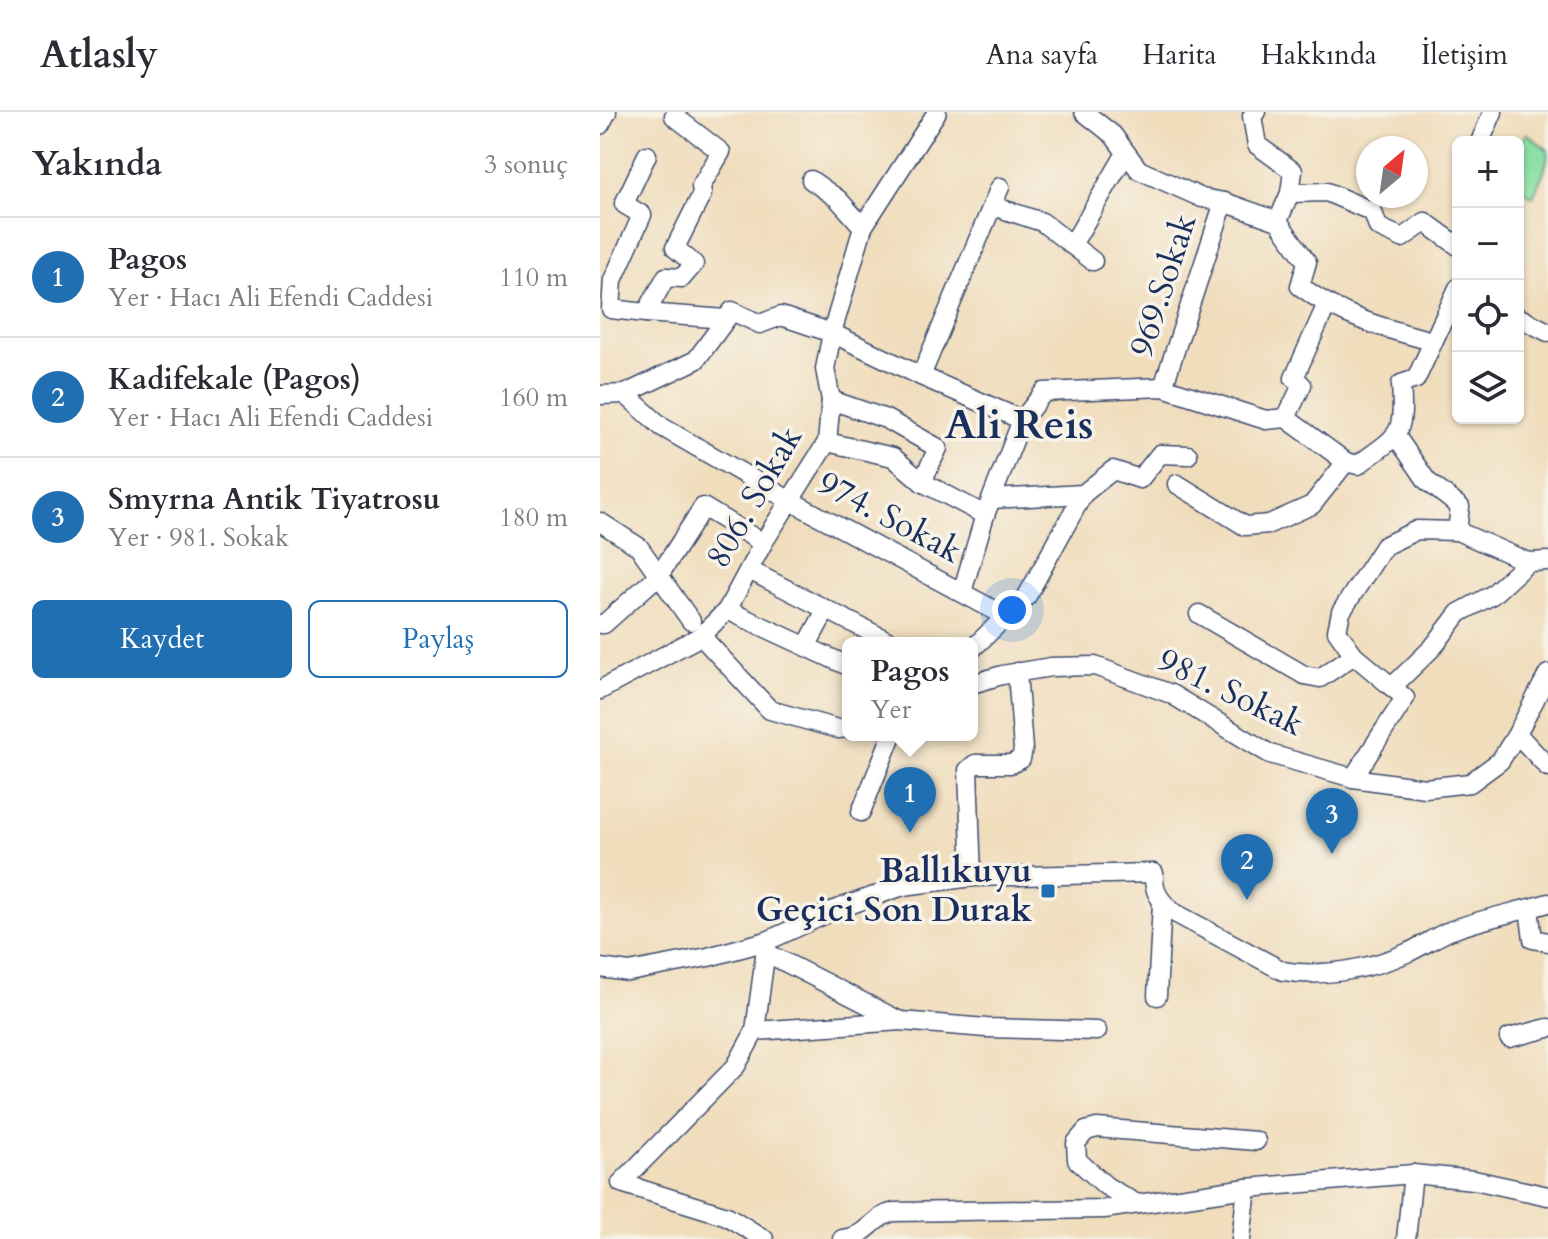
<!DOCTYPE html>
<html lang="tr">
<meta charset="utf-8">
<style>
:root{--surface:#fff;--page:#f2f2f3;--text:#2b2b33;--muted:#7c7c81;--line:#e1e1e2;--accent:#1f6fb2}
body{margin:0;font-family:Cardo,serif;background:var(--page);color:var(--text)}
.controls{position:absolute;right:24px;top:24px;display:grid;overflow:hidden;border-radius:12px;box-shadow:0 2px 6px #0004}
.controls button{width:72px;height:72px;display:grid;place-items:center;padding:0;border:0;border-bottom:2px solid var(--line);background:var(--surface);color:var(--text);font:40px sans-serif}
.compass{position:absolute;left:756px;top:24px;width:72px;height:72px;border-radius:50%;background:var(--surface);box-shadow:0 2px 6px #0004;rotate:29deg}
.you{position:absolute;left:412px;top:498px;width:28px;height:28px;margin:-20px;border:6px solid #fff;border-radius:50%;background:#1a73e8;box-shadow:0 0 0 12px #1a73e833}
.badge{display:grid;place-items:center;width:52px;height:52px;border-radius:50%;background:var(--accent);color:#fff;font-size:26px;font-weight:700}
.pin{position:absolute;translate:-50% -66px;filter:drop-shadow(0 2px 4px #0008)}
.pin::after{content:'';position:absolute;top:42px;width:28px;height:24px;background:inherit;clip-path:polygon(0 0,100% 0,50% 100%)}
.popup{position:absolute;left:242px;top:525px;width:136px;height:104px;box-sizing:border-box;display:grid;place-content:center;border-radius:12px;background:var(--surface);filter:drop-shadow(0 2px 6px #0005);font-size:26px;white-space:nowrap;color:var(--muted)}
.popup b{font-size:30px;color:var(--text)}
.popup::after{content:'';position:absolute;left:50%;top:100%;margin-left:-16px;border:16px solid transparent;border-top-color:var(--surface)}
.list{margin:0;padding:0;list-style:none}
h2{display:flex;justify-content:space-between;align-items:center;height:104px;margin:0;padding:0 32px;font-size:34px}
h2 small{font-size:26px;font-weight:400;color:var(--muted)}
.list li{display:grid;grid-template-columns:52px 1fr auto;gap:24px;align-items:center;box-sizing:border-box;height:120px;padding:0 32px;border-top:2px solid var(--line)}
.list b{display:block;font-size:30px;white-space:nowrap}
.list p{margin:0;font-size:26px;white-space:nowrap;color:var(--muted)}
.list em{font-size:26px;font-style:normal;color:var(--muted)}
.actions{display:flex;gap:16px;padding:24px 32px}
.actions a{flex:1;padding:18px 0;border:2px solid var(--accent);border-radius:12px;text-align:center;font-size:28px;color:var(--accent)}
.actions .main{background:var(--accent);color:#fff}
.icon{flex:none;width:44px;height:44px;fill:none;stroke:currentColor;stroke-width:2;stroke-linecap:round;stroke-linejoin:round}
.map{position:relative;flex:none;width:948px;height:1127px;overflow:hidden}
header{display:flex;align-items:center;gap:48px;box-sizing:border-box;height:112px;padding:0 40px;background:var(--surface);border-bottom:2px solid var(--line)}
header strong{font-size:38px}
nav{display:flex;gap:44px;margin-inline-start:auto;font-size:28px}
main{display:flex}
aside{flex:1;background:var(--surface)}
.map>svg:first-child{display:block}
</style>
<header>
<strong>Atlasly</strong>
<nav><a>Ana sayfa</a><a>Harita</a><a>Hakkında</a><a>İletişim</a></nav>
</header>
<main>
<aside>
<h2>Yakında<small>3 sonuç</small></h2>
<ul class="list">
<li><span class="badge">1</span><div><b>Pagos</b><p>Yer · Hacı Ali Efendi Caddesi</p></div><em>110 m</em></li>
<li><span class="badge">2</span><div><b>Kadifekale (Pagos)</b><p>Yer · Hacı Ali Efendi Caddesi</p></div><em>160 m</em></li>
<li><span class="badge">3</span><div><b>Smyrna Antik Tiyatrosu</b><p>Yer · 981. Sokak</p></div><em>180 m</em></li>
</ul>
<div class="actions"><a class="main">Kaydet</a><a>Paylaş</a></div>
</aside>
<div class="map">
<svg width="948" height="1127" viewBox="0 0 948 1127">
<rect width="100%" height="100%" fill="#f7f3e8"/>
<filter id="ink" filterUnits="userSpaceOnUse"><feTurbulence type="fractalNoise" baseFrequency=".0125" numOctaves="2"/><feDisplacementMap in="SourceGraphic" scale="16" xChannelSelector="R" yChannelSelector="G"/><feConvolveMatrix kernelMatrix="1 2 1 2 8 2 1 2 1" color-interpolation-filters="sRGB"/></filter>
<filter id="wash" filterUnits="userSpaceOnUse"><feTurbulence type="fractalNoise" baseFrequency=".006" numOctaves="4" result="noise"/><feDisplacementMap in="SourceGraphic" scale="32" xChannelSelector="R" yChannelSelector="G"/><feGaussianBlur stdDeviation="1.8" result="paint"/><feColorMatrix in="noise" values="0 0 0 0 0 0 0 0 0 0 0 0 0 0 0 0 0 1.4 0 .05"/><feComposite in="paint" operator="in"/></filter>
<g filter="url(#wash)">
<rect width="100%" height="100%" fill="#f0ddbc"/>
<path fill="#87dfa3" stroke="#518780" stroke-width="2" d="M 926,21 L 948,38 C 948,56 939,68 933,85 L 918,73 L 918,37 Z"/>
</g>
<g filter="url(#ink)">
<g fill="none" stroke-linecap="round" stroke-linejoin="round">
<g stroke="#3b496c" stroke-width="21">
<g id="minor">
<path d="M 76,0 L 74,4 L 121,40 L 101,74 L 102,82 L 75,136 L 94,152 L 82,166 L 66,165 L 46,201 L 126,207"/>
<path d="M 484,0 L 513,23 L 539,58 L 602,86 L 624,90 L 678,109 L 707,150 L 700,174 C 741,205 783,216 832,229"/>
<path d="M 656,0 L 652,4 L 657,33 L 693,59 L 690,81 L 678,109"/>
<path d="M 0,13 L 7,0"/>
<path d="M 880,30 L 893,0"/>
<path d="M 211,68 L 238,87 L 263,115"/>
<path d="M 690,81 L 727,80 L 773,100 L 778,115 L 802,126 L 825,110 L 858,134"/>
<path d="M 393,94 L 442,110 L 493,149"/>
<path d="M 472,133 L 526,41"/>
<path d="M 46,201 L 11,197 L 13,168 L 42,103 L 24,92 L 47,43"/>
<path d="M 918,205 L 948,220"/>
<path d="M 321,264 L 400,75"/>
<path d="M 563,275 L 624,90"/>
<path d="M 25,282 L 62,315 L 189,388 L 407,505"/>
<path d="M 0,283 L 25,282 L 96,248 L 132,199 L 160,212 L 181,204 L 232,221 L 321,264 L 422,308"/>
<path d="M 231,288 L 286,307 L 338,336 L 322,370"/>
<path d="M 686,306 L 702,273 L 694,266 L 726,194"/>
<path d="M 796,324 L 827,369 L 860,395 L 857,419 L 928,450"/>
<path d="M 227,330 L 293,345 L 322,370 L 385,403"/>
<path d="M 577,372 L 645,414 L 669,412 L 712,393 L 746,350"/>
<path d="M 392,387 L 483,382 L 513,358 L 540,367 L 560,342 L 588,343"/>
<path d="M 0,410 L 39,435 L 91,509"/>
<path d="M 857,419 L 817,418 L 784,434 L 741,500 L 737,519 L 754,543 L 792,575 L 833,535 L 859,501 L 892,483 L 928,450 L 948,449"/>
<path d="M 149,458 L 292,531"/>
<path d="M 362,480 L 385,403 L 422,308 L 444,280 L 563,275 L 666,308 L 686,306 L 746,350 L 758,353 C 799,322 805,326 801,272 L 816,267 L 858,176"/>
<path d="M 127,498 L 248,554"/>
<path d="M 599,502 L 704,563 L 720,566 L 754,543"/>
<path d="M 0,512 L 4,512 L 60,462 L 103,395 L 163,431"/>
<path d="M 101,524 L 170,598 L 238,617 L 248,616"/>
<path d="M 207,533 L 226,498"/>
<path d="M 372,537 L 427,484 L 483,382"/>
<path d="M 372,572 L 402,563 L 451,555 L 495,554 L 571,582 L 670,642 L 753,666 L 825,676 L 870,671 L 900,649 L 917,622 L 948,562"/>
<path d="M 0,578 L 101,524 L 127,498 L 163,431 L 227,330 L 231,288 L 225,257 L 232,221 L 263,115 L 337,0"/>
<path d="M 917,622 L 948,655"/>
<path d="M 753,666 L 805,586 L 792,575"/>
<path d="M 261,700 L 292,623"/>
<path d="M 372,765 L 368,658 L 375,652 L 411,652 L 421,647 L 423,637 L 417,560"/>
<path d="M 929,797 L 933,827 L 948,830"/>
<path d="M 165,840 L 298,908"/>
<path d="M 0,856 L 29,860 L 108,845 L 167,829 L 237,797 L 303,774 L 372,765 L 554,761 C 553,779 559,788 573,800 L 683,859 C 722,866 772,857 809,840 C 822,834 834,826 847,820 C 879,807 915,801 948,791"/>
<path d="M 557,884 L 562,791"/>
<path d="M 155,919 L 301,909 L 386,916 L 497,919"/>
<path d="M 909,926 L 948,916"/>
<path d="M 537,1092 L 506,1074 L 477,1048 L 476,1031 L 486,1019 L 497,1016 L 656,1029"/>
<path d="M 164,1127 L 127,1104 L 21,1071 L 136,954 L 155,919 L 167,829"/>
<path d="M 242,1127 C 268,1125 271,1105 294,1100 L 504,1097 L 647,1076 L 813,1062 L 874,1068 L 948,1084"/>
<path d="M 641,1127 L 647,1076"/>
<path d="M 806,1127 L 813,1062"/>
</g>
</g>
<use href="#minor" stroke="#fff" stroke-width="18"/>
</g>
</g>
<rect fill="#1f6fb2" stroke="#f7f3e8" stroke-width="3" x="440" y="771" width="16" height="16" rx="4"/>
<g text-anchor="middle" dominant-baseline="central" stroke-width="7" stroke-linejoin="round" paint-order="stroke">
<g font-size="34" fill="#1b2f5e" stroke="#f7f3e8">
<text transform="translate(563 173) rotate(-72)">969.Sokak</text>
<text transform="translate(154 385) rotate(-60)">806. Sokak</text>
<text transform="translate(290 405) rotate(28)">974. Sokak</text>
<text transform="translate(631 580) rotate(26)">981. Sokak</text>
</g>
<g font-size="34" font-weight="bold" fill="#1b2f5e" stroke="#f7f3e8" text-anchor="end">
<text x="432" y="759">Ballıkuyu<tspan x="432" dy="39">Geçici Son Durak</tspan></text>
</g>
<g font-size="42" font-weight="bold" fill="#1b2f5e" stroke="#f7f3e8">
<text x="419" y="312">Ali Reis</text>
</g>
</g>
</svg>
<div class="controls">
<button>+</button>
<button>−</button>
<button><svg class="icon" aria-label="locate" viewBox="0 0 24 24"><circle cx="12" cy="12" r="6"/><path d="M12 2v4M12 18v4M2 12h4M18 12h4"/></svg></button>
<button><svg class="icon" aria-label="layers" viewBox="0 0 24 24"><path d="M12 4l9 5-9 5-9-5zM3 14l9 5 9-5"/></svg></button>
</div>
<svg class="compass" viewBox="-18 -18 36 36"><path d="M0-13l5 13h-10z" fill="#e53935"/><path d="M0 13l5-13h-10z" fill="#7c7c81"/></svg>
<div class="you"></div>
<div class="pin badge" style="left:310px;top:721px">1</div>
<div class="popup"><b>Pagos</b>Yer</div>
<div class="pin badge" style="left:647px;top:788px">2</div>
<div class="pin badge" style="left:732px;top:742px">3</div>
</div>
</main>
